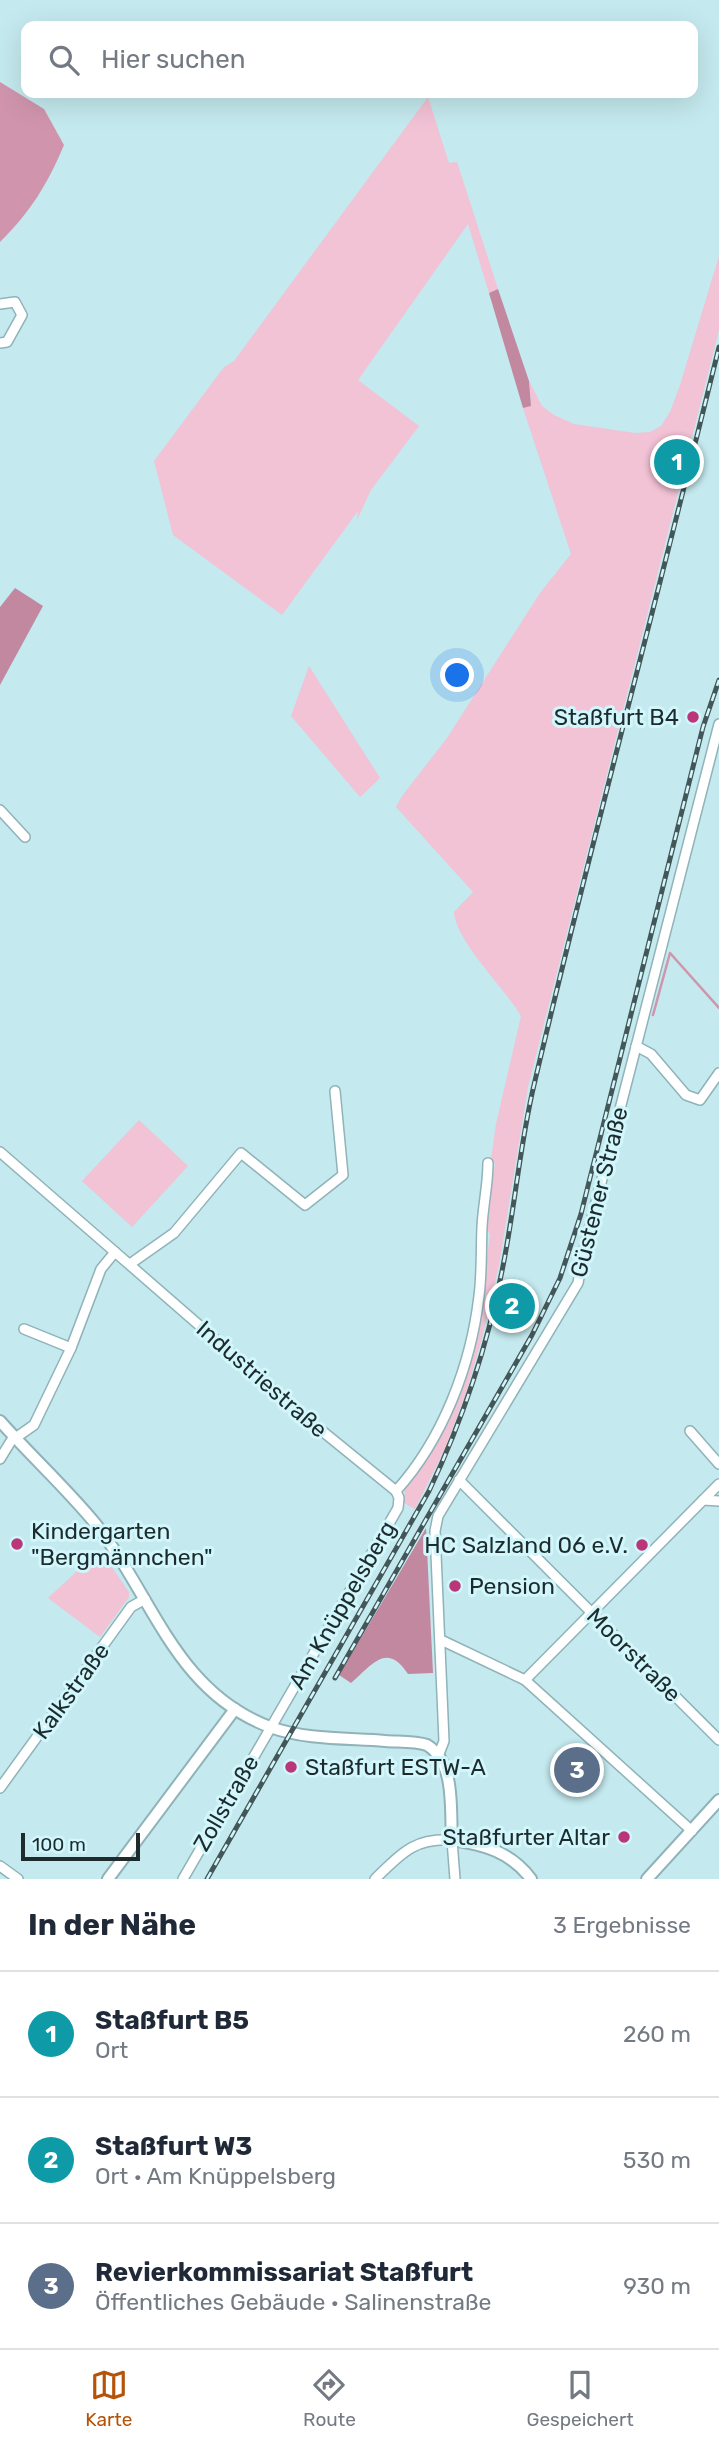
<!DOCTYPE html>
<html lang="de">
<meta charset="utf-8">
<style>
:root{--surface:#fff;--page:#f2f2f3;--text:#1f2937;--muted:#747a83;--line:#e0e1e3;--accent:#b45309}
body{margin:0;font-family:Rubik,sans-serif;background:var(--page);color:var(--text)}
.scale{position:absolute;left:21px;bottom:18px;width:119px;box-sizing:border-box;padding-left:7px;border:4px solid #1d2b2d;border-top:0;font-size:19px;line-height:24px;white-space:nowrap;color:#1d2b2d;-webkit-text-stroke:5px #d1f6fc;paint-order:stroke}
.you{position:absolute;left:458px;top:676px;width:24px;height:24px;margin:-18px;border:5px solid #fff;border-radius:50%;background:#1a73e8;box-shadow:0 0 0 10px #1a73e833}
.badge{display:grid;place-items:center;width:46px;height:46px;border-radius:50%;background:var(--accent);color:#fff;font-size:23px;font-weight:700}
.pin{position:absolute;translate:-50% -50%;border:4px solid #fff;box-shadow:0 2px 7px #0006}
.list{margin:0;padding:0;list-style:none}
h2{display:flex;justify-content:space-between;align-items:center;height:91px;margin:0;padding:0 28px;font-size:30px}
h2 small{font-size:23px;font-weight:400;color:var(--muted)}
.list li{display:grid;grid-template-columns:46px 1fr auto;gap:21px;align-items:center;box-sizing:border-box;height:126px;padding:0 28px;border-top:2px solid var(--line)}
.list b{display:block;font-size:26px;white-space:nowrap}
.list p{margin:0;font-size:23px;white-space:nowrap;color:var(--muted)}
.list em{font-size:23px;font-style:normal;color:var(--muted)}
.icon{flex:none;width:38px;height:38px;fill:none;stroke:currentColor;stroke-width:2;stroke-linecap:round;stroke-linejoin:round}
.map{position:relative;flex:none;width:719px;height:1879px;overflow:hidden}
.search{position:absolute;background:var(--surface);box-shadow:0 7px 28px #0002;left:21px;right:21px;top:21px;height:77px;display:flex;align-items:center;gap:18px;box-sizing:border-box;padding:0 24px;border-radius:14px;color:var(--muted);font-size:26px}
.sheet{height:469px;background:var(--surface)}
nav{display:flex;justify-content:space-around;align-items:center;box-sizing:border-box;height:98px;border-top:2px solid var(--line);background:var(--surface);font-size:19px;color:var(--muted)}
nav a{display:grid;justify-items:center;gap:4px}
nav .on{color:var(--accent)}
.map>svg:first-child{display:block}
</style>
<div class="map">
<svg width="719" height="1879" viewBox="0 0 719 1879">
<rect width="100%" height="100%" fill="#c4e9ee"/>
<g fill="#f2c2d5">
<path d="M 428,97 L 449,163 L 457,162 L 498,289 L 489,293 L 468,224 L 358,380 L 419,426 L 371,490 L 357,520 L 358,511 L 282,615 L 173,535 L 154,461 L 224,367 L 234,361 Z"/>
<path d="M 719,256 L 719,330 L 528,1087 L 499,1265 L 481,1342 L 466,1393 L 444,1451 L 415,1509 L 404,1503 L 405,1486 L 414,1477 L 445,1426 L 482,1298 L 490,1234 L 485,1227 L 495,1164 L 491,1159 L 496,1124 L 521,1016 C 505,988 456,942 454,912 L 473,892 L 396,807 L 402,796 L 447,738 L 540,593 L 571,554 L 523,408 L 531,405 L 529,381 L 542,406 L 554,415 L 574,424 L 635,433 L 650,432 L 661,426 L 670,412 L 680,385 Z"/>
<path d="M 309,666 L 380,778 L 360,797 L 291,716 Z"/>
<path d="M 139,1120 L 188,1166 L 132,1227 L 82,1181 Z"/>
<path d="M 100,1550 L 129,1592 L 129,1597 L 100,1637 L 48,1598 Z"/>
</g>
<g fill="#c288a0">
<path d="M 498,289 L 529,381 L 531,406 L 523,408 L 489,293 Z"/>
<path d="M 15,588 L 43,606 L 0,685 L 0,607 Z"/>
<path d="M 426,1528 L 433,1673 L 408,1674 C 387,1642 373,1664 351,1683 L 339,1675 Z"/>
</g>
<path fill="#d095ad" d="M 0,82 L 44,109 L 64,145 C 47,185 31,211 0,242 Z"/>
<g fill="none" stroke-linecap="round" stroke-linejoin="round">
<path stroke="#d095ad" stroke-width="2.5" d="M 653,1015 L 670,953 L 719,1008"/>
<g stroke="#8fb3b8" stroke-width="12">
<g id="minor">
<path d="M 0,304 L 15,302 L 22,315 L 7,342 L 0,343"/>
<path d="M 0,810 L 25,837"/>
<path d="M 636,1046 L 651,1054 L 686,1095 L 700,1100 L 719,1073"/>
<path d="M 0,1152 L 115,1252"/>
<path d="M 130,1264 L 174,1233 L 241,1153 L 305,1205 L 343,1175 L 335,1091"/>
<path d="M 24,1329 L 71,1348"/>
<path d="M 690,1431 L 719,1464"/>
<path d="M 0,1459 L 11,1441 L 34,1425 L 71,1348 L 101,1269 L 115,1252 L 300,1413 L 396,1491"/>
<path d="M 459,1480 L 719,1740"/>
<path d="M 703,1500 L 719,1501"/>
<path d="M 441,1640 L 525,1680 L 692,1831"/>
<path d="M 525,1680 L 719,1484"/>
<path d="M 439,1754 L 444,1741 L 435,1531 L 438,1516 L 578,1283 L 585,1245 L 719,724"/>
<path d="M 0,1788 L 131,1607 L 145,1599"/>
<path d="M 0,1866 L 18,1879"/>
<path d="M 183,1879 L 398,1508 L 399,1498 L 396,1491 C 443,1439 471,1365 479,1296 C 482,1273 481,1250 482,1227 C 483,1205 488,1185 488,1163"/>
<path d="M 375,1879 C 401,1854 413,1838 452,1840 L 455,1879"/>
</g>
</g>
<g stroke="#8fb3b8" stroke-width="14">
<g id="major">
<path d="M 0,1421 C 30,1455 65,1487 94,1522 C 153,1595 174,1691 270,1727 C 306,1740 348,1738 385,1741 C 399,1742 415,1741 427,1745 C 456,1763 450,1810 452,1840 C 483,1844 511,1852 531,1879"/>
<path d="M 108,1879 L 235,1709"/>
<path d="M 647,1879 L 719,1800"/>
</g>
</g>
<use href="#minor" stroke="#fff" stroke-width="9"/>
<use href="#major" stroke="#fff" stroke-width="10"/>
<g stroke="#435658" stroke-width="5">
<g id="rail">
<path d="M 335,1678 L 532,1335 L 560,1278 L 581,1214 L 703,727 L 719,680"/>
<path d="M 207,1879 L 429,1491 C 463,1419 488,1345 503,1266 C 515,1206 520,1144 534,1085 C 592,838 659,593 719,347"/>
</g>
</g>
<use href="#rail" stroke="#d1f6fc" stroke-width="2.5" stroke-dasharray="8" stroke-linecap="butt"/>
</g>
<g fill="#ba3579" stroke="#d1f6fc" stroke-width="2.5">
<circle cx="693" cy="717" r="7"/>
<circle cx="17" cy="1544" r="7"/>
<circle cx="642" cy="1545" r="7"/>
<circle cx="455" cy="1586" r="7"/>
<circle cx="291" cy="1767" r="7"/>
<circle cx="624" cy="1837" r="7"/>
</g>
<g text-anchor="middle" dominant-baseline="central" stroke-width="6" stroke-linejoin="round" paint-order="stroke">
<g font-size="23" fill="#1d2b2d" stroke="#d1f6fc" text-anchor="end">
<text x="679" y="717">Staßfurt B4</text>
<text x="31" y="1531" text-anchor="start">Kindergarten<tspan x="31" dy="26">"Bergmännchen"</tspan></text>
<text x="628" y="1545">HC Salzland 06 e.V.</text>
<text x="469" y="1586" text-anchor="start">Pension</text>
<text x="305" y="1767" text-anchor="start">Staßfurt ESTW-A</text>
<text x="610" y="1837">Staßfurter Altar</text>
</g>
<g font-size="23" fill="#1d2b2d" stroke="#d1f6fc">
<text transform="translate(599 1192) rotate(-76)">Güstener Straße</text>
<text transform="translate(262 1379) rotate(41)">Industriestraße</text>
<text transform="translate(342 1605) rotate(-60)">Am Knüppelsberg</text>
<text transform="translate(634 1655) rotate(45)">Moorstraße</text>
<text transform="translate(71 1691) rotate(-54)">Kalkstraße</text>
<text transform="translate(226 1803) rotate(-60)">Zollstraße</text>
</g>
</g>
</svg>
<div class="scale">100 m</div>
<div class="you"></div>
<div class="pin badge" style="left:677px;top:462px;background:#0f9aa8">1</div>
<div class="pin badge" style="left:512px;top:1306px;background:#0f9aa8">2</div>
<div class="pin badge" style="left:577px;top:1770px;background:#5c6f8a">3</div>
<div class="search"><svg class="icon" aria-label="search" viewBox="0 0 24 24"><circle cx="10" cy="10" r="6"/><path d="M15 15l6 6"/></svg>Hier suchen</div>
</div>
<section class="sheet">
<h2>In der Nähe<small>3 Ergebnisse</small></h2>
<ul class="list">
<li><span class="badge" style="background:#0f9aa8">1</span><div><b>Staßfurt B5</b><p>Ort</p></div><em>260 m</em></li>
<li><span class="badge" style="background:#0f9aa8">2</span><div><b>Staßfurt W3</b><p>Ort · Am Knüppelsberg</p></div><em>530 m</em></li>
<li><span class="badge" style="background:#5c6f8a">3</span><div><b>Revierkommissariat Staßfurt</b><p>Öffentliches Gebäude · Salinenstraße</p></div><em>930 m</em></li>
</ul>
</section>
<nav>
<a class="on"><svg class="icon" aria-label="map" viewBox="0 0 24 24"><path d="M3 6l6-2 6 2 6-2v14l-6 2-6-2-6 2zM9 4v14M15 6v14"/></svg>Karte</a>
<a><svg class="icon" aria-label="directions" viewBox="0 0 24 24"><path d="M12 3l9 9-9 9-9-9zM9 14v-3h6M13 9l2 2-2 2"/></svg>Route</a>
<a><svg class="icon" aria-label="saved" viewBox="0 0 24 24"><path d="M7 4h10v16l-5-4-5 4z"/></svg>Gespeichert</a>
</nav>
